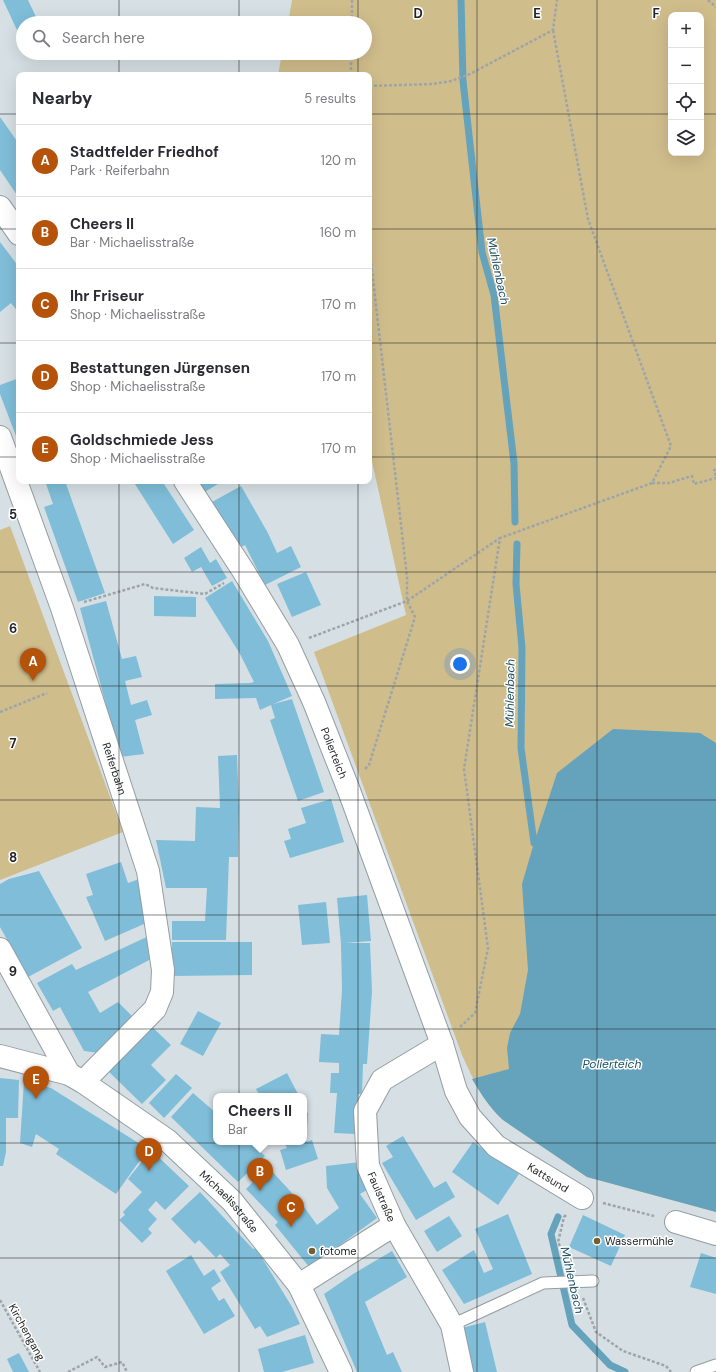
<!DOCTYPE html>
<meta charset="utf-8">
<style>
:root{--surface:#fff;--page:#f7f7f7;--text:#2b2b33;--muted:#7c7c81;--line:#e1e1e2;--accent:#b45309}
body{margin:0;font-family:"DM Sans",sans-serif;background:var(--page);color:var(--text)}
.controls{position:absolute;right:12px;top:12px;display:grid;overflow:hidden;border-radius:8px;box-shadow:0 4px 16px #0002}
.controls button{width:36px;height:36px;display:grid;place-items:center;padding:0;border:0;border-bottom:1px solid var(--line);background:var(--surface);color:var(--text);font:20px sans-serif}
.you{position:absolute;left:460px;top:664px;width:14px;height:14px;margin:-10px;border:3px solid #fff;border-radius:50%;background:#1a73e8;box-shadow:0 0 0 6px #1a73e833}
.badge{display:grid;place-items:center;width:26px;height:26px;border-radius:50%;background:var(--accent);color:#fff;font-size:13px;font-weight:700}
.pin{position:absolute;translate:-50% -33px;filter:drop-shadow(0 1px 2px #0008)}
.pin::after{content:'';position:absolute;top:21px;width:14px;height:12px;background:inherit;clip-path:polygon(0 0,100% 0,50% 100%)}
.popup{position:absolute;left:213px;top:1093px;width:94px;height:52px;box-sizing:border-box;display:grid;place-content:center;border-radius:8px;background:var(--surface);filter:drop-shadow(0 1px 3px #0005);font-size:13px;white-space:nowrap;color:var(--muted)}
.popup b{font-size:15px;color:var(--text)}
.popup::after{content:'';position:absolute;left:50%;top:100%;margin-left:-8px;border:8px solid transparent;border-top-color:var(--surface)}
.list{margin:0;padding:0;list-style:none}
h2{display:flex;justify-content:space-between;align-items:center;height:52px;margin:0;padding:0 16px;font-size:17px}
h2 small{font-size:13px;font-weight:400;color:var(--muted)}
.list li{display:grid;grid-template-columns:26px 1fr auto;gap:12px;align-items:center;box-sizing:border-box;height:72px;padding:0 16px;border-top:1px solid var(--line)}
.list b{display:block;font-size:15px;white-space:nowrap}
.list p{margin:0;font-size:13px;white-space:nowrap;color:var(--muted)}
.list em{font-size:13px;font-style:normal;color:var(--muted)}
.icon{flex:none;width:22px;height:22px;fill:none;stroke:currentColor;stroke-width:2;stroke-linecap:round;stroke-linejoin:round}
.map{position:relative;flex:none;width:716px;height:1372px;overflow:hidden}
.search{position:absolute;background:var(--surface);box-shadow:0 4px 16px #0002;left:16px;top:16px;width:356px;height:44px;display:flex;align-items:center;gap:10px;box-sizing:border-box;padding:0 14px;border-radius:22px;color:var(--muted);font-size:15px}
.panel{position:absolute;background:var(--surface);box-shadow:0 4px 16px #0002;left:16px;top:72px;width:356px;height:412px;border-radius:8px}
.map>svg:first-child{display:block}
</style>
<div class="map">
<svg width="716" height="1372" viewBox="0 0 716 1372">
<rect width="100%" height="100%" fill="#d6e0e4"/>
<g fill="#d0bd8c" fill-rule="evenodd">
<path d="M 292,0 L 716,0 L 716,1212 L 587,1177 L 503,1120 C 483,1102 473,1079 462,1055 L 314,652 L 406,615 L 369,448 L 369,75 L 278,75 L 282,53 L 365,53 L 365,23 L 288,23 ZM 671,15 L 701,15 L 701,153 L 671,153 Z"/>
<path d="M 10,526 L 123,832 L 0,880 L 0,530 Z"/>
</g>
<path fill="#65a2bc" d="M 613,729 L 700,733 L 716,743 L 716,1212 L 587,1177 L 503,1120 C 490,1108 481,1094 472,1079 L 509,1069 L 507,1048 L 510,1033 L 520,1014 L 528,970 L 522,884 L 534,843 L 557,773 Z"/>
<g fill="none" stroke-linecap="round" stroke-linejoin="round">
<g stroke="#65a2bc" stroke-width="7">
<path d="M 461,0 L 463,81 L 482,252 L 494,295 L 514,463 L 515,522"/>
<path d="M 517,544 L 516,584 L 522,648 L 521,748 L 534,843"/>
<path d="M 558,1217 L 551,1234 L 572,1325 L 610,1365 L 625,1372"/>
</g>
</g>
<g fill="#7fbdd8">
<path d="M 3,0 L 28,0 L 39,23 L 23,23 L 23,43 Z"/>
<path d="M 0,117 L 19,144 L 19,198 L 0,170 Z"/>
<path d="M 0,242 L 19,267 L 19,313 L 11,303 L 0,312 Z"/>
<path d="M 19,378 L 19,444 L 0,394 L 0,385 Z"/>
<path d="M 45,481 L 65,481 L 105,593 L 78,602 L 44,507 L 53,504 Z"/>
<path d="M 133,481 L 162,481 L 194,530 L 173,544 Z"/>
<path d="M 196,481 L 223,481 L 203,493 Z"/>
<path d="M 241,486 L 268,533 L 277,553 L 291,546 L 301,567 L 265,585 L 245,545 L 238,549 L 212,502 Z"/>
<path d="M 201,547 L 210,563 L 216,559 L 227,578 L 212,586 L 201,567 L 192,572 L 184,558 Z"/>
<path d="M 306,572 L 321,605 L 292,617 L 277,584 Z"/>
<path d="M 232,581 L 268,641 L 292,696 L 273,704 L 292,699 L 324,792 L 298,801 L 270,720 L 275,718 L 271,705 L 260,710 L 256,698 L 215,699 L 215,684 L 250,683 L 254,682 L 240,654 L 205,598 Z"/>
<path d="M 154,596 L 196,597 L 196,617 L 154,616 Z"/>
<path d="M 106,601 L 122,659 L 136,656 L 142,677 L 125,681 L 131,705 L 147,700 L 152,715 L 135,720 L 144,754 L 120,757 L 80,608 Z"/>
<path d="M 237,755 L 239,808 L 238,857 L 229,857 L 226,940 L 172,940 L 172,921 L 205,921 L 207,888 L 166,888 L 156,840 L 195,841 L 196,807 L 220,808 L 218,756 Z"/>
<path d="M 331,799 L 344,842 L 290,858 L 284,841 L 291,839 L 288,829 L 306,823 L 301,808 Z"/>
<path d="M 121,862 L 128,883 L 139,879 L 151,921 L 105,941 L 86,897 L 93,895 L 86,874 Z"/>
<path d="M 39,871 L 82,948 L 28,977 L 0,927 L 0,884 L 9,879 Z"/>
<path d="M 367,895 L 371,941 L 345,943 L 370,943 L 372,991 L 367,1064 L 363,1064 L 362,1094 L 358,1094 L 355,1134 L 334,1133 L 337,1093 L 330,1093 L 331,1073 L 339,1073 L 339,1063 L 319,1062 L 321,1034 L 339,1035 L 342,990 L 341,944 L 337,898 Z"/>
<path d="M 326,902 L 330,943 L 302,945 L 298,905 Z"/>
<path d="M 153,934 L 153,958 L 88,992 L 100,1013 L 118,1002 L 135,1019 L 99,1053 L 84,1051 L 60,1007 L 53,1011 L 37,983 L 72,964 L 76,970 Z"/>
<path d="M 172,942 L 252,942 L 252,975 L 172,976 Z"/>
<path d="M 198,1011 L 221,1023 L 203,1056 L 180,1044 Z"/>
<path d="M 149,1024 L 171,1045 L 151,1065 L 166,1080 L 142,1104 L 105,1068 Z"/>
<path d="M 287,1073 L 299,1096 L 260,1096 L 256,1089 Z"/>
<path d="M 176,1074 L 192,1088 L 164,1118 L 149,1103 Z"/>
<path d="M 0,1078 L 19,1080 L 18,1118 L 6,1118 L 6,1152 L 3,1166 L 0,1166 Z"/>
<path d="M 24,1081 L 51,1088 L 148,1149 L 116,1194 L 56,1154 L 59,1149 L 36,1134 L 32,1147 L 20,1143 Z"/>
<path d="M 193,1093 L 216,1113 L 216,1142 L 250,1142 L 265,1156 L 238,1182 L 171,1117 Z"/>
<path d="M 304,1106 L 308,1114 L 306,1142 L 312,1140 L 318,1159 L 286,1170 L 280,1150 L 287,1148 L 284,1142 L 304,1142 Z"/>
<path d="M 403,1136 L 434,1188 L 446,1181 L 455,1197 L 416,1220 L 382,1163 L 393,1157 L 386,1146 Z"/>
<path d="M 473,1142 L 519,1174 L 498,1205 L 452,1172 Z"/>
<path d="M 151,1150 L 189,1186 L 165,1210 L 156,1201 L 148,1210 L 157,1219 L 148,1229 L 152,1233 L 142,1243 L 119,1220 L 125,1215 L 123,1212 L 142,1192 L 128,1179 Z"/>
<path d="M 360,1162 L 367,1190 L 360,1194 L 377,1218 L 333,1250 L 335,1252 L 310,1268 L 275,1225 L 278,1222 L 246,1189 L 268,1167 L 302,1204 L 317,1225 L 339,1208 L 327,1188 L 326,1166 Z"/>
<path d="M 200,1192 L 253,1249 L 256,1248 L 292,1307 L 300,1324 L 267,1337 L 260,1326 L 255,1329 L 220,1272 L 230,1265 L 220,1254 L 216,1258 L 199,1240 L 195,1244 L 171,1219 Z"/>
<path d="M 508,1214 L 532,1274 L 464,1304 L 442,1270 L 474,1250 L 484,1273 L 493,1269 L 475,1229 Z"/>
<path d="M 583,1215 L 625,1235 L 611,1266 L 569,1247 Z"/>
<path d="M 449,1216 L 462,1236 L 437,1252 L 424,1231 Z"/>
<path d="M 392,1251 L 407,1277 L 365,1302 L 387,1355 L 393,1352 L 402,1372 L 357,1372 L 324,1294 L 353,1274 Z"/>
<path d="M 701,1253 L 716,1258 L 716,1294 L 690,1287 Z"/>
<path d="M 191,1255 L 204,1276 L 214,1269 L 221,1281 L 211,1288 L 219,1301 L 224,1298 L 235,1316 L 204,1334 L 166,1271 Z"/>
<path d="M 485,1322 L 497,1372 L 469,1372 L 458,1329 Z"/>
<path d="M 305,1335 L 314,1363 L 282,1372 L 264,1372 L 258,1349 Z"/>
<path d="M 19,1353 L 29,1372 L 13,1372 L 7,1359 Z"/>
</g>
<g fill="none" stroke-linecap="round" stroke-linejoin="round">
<g stroke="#949da2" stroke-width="13">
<g id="service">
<path d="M 452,1325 L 543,1283 L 593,1281"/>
<path d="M 696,1372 L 716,1365"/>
</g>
</g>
<g stroke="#949da2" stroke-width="24">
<g id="minor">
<path d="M 0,207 L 19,234"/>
<path id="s1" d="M 0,437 L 62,608 L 148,871 L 163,970 L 162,992 L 155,1009 L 83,1082"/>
<path id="s2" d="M 185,481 L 244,572 L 288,645 L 314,702 L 348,788 L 442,1044 L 456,1091 L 470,1117 L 496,1146 L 582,1198"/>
<path d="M 0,949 L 69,1074"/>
<path id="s3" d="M 442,1044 L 382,1080 L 365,1111 L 368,1166 L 394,1225 L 452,1325 L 462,1372"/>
<path id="s4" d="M 0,1056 L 69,1074 L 83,1082 L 167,1140 L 232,1201 L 299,1285 L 341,1372"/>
<path d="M 676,1222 L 716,1234"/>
<path d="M 299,1285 L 394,1225"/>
</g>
</g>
<g stroke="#9da5a8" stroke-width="2.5" stroke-dasharray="3 2" stroke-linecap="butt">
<path d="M 708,0 L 716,7"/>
<path d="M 352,23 L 352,0"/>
<path d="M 351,75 L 351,53"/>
<path d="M 369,86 L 433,84 L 451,81 L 470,74 L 553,30 L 557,0"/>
<path d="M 716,470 L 714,470 L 716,477"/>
<path d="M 652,483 L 669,483 L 692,476 L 694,484 L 716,478"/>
<path d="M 84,602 L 145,584 L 153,588 L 205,594 L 224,583"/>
<path d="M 309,638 L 407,601 L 500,538"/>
<path d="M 0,712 L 47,693"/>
<path d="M 365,769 L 369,765 L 415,617 L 407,601 L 407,577 L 369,245"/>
<path d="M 460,1027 L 475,1013 L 488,948 L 464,769 L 500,538 L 652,483 L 671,446 L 588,219 L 553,30"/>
<path d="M 603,1203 L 654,1216"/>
<path d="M 566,1215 L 564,1217 L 558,1242 L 568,1264"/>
<path d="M 583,1298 L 596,1332 L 623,1351 L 666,1366 L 671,1372"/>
<path d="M 0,1300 L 40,1372"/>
<path d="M 68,1372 L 97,1357 L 105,1367 L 122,1362 L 127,1372"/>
</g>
<use href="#service" stroke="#fff" stroke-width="11"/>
<use href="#minor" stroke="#fff" stroke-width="22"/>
</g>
<path fill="none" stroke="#222527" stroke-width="1" stroke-opacity="0.55" d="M 119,0 L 119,23M 239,0 L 239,23M 358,0 L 358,23M 477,0 L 477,1372M 597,0 L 597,1372M 119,53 L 119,75M 239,53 L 239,75M 358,53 L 358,75M 0,114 L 19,114M 369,114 L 671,114M 701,114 L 716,114M 0,229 L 19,229M 369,229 L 716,229M 0,343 L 19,343M 369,343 L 716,343M 0,457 L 19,457M 369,457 L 716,457M 119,481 L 119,1372M 239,481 L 239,1372M 358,481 L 358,1372M 0,572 L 716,572M 0,686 L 716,686M 0,800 L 716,800M 0,915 L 716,915M 0,1029 L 716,1029M 0,1143 L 716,1143M 0,1258 L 716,1258"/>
<g fill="#73602e" stroke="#fff" stroke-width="1.5">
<circle cx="597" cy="1241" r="4"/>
<circle cx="312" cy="1251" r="4"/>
</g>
<g text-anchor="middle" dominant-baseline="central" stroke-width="3" stroke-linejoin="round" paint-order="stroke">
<g font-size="11" fill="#222527" stroke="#fff">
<text stroke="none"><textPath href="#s2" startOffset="311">Polierteich</textPath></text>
<text stroke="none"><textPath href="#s1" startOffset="351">Reiferbahn</textPath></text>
<text stroke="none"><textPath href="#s2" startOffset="800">Kattsund</textPath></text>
<text stroke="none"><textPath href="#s3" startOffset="194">Faulstraße</textPath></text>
<text stroke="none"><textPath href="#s4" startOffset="277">Michaelisstraße</textPath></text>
<text transform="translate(27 1332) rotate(61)">Kirchengang</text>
</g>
<g font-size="11" fill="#222527" stroke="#fff" text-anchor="start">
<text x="605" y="1241">Wassermühle</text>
<text x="320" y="1251">fotome</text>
</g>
<g font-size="12" font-style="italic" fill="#1e5064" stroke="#fff">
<text transform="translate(498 271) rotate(78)">Mühlenbach</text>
<text transform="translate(510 693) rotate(-89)">Mühlenbach</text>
<text x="612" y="1064">Polierteich</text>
<text transform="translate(572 1280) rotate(77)">Mühlenbach</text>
</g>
</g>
<g font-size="13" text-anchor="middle" font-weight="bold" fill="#222527" stroke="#fff" stroke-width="3" stroke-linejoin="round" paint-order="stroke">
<text x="418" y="18">D</text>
<text x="537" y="18">E</text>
<text x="656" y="18">F</text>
<text x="13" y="519">5</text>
<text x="13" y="633">6</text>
<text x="13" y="748">7</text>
<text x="13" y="862">8</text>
<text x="13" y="976">9</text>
</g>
</svg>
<div class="controls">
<button>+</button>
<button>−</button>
<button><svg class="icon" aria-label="locate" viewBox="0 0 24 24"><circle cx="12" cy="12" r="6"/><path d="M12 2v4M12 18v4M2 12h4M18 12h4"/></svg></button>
<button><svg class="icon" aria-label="layers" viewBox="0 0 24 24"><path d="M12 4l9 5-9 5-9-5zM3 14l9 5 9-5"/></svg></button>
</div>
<div class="you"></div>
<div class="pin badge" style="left:33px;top:681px">A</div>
<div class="pin badge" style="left:260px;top:1191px">B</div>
<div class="popup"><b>Cheers II</b>Bar</div>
<div class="pin badge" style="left:291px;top:1227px">C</div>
<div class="pin badge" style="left:149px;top:1171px">D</div>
<div class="pin badge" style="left:36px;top:1099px">E</div>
<div class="search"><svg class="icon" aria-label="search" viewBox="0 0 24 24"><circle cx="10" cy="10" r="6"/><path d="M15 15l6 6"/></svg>Search here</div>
<section class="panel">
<h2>Nearby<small>5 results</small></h2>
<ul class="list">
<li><span class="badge">A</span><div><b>Stadtfelder Friedhof</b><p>Park · Reiferbahn</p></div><em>120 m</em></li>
<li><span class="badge">B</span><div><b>Cheers II</b><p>Bar · Michaelisstraße</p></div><em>160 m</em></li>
<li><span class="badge">C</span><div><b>Ihr Friseur</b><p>Shop · Michaelisstraße</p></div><em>170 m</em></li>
<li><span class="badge">D</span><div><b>Bestattungen Jürgensen</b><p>Shop · Michaelisstraße</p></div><em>170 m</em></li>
<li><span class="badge">E</span><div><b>Goldschmiede Jess</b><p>Shop · Michaelisstraße</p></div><em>170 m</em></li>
</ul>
</section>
</div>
